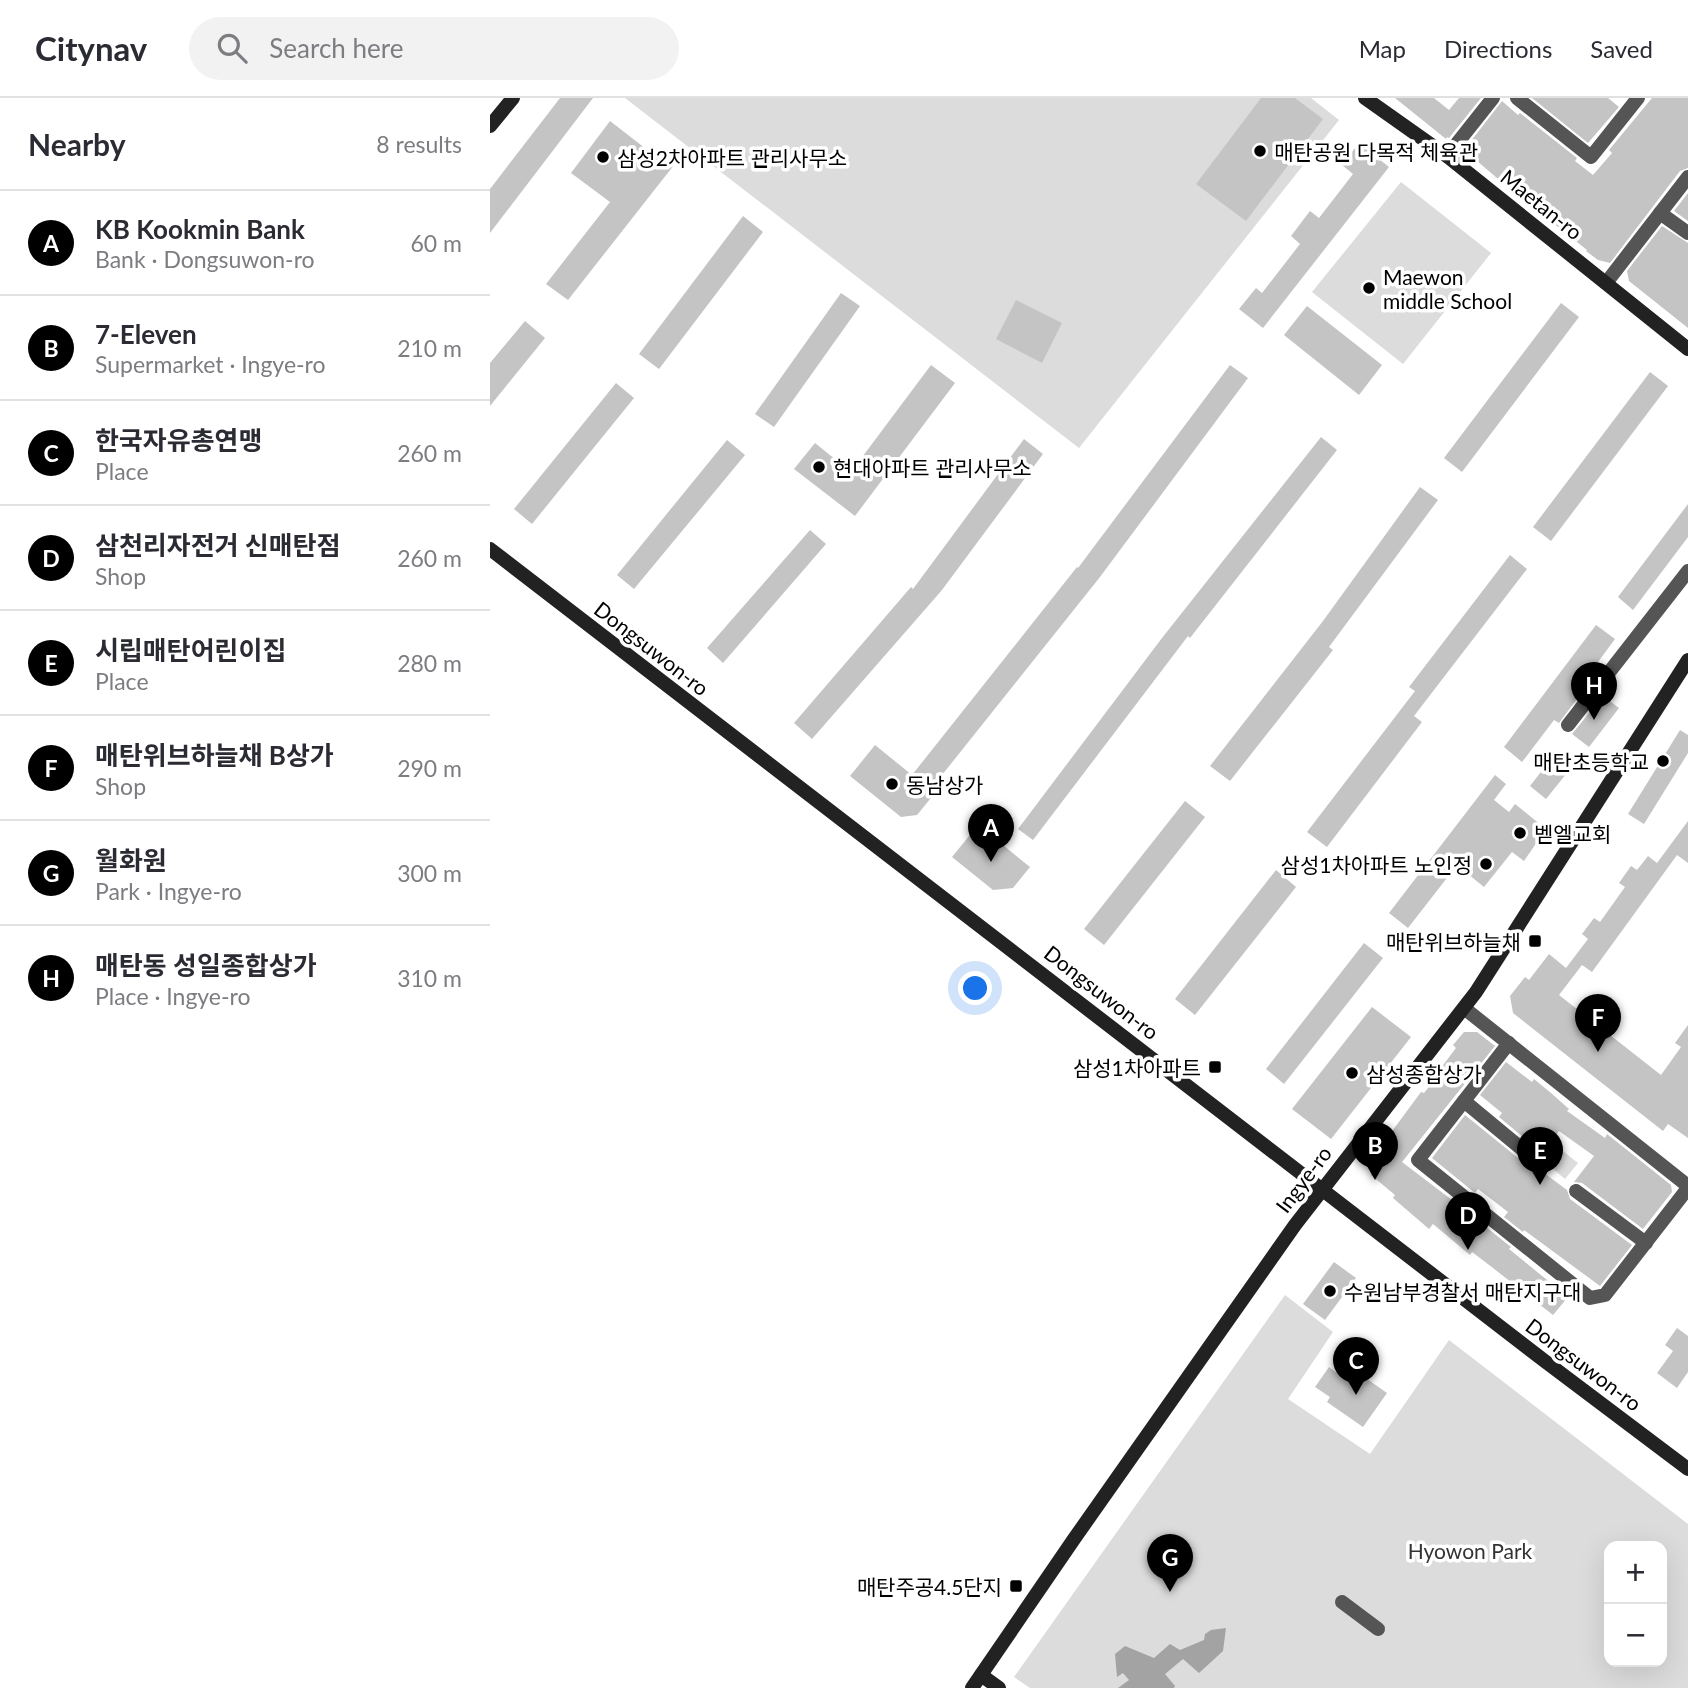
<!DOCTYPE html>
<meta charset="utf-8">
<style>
:root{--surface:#fff;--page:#f2f2f3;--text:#2b2b33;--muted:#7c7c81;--line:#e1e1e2;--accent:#000}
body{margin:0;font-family:Lato,"Noto Sans KR",sans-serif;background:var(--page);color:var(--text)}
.controls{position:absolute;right:21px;bottom:21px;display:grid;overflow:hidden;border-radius:14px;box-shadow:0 7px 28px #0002}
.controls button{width:63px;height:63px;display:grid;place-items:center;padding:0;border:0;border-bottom:2px solid var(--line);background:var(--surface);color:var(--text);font:35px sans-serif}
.you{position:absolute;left:486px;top:891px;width:24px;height:24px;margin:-18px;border:5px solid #fff;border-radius:50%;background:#1a73e8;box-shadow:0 0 0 10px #1a73e833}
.badge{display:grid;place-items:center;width:46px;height:46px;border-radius:50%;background:var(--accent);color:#fff;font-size:23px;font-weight:700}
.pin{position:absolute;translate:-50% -58px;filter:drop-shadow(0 2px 4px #0008)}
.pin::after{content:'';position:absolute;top:37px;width:24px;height:21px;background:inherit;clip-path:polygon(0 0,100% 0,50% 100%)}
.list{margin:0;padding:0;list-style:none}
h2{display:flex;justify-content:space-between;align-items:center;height:91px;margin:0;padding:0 28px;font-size:30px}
h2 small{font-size:23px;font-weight:400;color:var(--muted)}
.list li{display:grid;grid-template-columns:46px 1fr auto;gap:21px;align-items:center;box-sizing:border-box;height:105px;padding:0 28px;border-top:2px solid var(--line)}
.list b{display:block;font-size:26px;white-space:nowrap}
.list p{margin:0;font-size:23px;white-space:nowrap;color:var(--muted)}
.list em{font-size:23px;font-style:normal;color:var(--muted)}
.icon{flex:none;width:38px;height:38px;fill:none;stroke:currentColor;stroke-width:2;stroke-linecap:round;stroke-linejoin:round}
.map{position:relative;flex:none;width:1198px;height:1590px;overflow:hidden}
header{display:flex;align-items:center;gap:42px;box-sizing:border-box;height:98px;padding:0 35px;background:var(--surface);border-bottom:2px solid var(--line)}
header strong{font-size:33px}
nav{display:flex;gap:38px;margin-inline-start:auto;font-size:24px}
.search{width:490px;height:63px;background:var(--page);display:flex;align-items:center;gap:18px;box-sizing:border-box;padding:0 24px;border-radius:38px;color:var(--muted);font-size:26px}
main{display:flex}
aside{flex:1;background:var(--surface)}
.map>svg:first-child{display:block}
</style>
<header>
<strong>Citynav</strong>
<div class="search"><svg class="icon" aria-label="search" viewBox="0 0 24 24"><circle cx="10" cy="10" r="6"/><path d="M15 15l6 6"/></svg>Search here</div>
<nav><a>Map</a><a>Directions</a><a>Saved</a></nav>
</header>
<main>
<aside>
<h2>Nearby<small>8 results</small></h2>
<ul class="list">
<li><span class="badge">A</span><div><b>KB Kookmin Bank</b><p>Bank · Dongsuwon-ro</p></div><em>60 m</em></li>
<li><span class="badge">B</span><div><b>7-Eleven</b><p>Supermarket · Ingye-ro</p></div><em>210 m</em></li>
<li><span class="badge">C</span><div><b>한국자유총연맹</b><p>Place</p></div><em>260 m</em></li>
<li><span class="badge">D</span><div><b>삼천리자전거 신매탄점</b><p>Shop</p></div><em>260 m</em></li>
<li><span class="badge">E</span><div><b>시립매탄어린이집</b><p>Place</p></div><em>280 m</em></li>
<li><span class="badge">F</span><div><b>매탄위브하늘채 B상가</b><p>Shop</p></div><em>290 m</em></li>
<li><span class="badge">G</span><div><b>월화원</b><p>Park · Ingye-ro</p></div><em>300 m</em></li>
<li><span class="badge">H</span><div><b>매탄동 성일종합상가</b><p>Place · Ingye-ro</p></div><em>310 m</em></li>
</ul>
</aside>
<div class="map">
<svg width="1198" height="1590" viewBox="0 0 1198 1590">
<rect width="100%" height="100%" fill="#fff"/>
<g fill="#dcdcdc" fill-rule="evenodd">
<path d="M 135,0 L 821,0 L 849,22 L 589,350 Z"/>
<path d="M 911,84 L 1001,155 L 913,266 L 822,194 Z"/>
<path d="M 1069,1050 L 1088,1065 L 1075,1081 L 1057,1066 Z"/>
<path d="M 795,1197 L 843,1234 L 798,1301 L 880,1356 L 959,1242 L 1198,1426 L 1198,1590 L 540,1590 L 524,1579 ZM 1119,1448 L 1172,1448 L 1172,1564 L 1119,1564 Z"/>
</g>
<path fill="#a3a3a3" d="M 736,1530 L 733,1553 L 709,1575 L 693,1561 L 675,1576 L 685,1588 L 684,1590 L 628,1590 L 639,1582 L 633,1575 L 627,1579 L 625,1556 L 635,1548 L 664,1560 L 680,1546 L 690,1552 L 714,1542 L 715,1536 L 721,1532 Z"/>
<g fill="#c4c4c4">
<path d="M 70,0 L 103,0 L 0,135 L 0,91 Z"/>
<path d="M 771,0 L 805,0 L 833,21 L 756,123 L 706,86 Z"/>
<path d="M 905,0 L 944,0 L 959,12 L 969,0 L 991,0 L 959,40 L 957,39 L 956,41 Z"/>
<path d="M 1042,0 L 1118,0 L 1129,9 L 1098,45 Z"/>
<path d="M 1162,0 L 1198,0 L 1198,70 L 1190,73 L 1120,165 L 1108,162 L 1096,153 L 1097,152 L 1082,140 L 1083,139 L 1064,126 L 1065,123 L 1035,100 L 1033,102 L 974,52 L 1012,3 L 1028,17 L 1030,15 L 1087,60 L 1085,63 L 1103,77 L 1122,55 L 1119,52 Z"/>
<path d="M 120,23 L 160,54 L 163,51 L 184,67 L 78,202 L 56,186 L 120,104 L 81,75 Z"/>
<path d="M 869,45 L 899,69 L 773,230 L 749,211 L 766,190 L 772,195 L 810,146 L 801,138 L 820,113 L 829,120 L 863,76 L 852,67 Z"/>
<path d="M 1198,95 L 1198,123 L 1184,113 Z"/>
<path d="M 253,118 L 273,134 L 169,271 L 149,256 Z"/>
<path d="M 1172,128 L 1198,145 L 1198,230 L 1139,183 L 1137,173 Z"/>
<path d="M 351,195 L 370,208 L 284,329 L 265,316 Z"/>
<path d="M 526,202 L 572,225 L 552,265 L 506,241 Z"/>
<path d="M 1071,205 L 1089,219 L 972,374 L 954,360 Z"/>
<path d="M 817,208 L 892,267 L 869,297 L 794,237 Z"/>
<path d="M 35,223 L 55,240 L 0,308 L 0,265 Z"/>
<path d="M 441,267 L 465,285 L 365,418 L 304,371 L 325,345 L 361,374 Z"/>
<path d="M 740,267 L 758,280 L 610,479 L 440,692 L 445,695 L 427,717 L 411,719 L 360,678 L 385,647 L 422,677 L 587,469 L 588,470 Z"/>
<path d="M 1160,274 L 1178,288 L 1061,443 L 1043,429 Z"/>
<path d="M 126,285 L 144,300 L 42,426 L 24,411 Z"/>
<path d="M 831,339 L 847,352 L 700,540 L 698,538 L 543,742 L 528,731 L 672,540 Z"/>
<path d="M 534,341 L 553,356 L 452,492 L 322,641 L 304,625 L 421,489 L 423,491 Z"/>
<path d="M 237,342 L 255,357 L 144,491 L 127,477 Z"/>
<path d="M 930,389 L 948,402 L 839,549 L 843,552 L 740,683 L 720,668 L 833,523 Z"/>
<path d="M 1198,406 L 1198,439 L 1143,512 L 1128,499 Z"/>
<path d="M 320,432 L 336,446 L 233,565 L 217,550 Z"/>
<path d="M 1020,457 L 1037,471 L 924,618 L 932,624 L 837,749 L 817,734 L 925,593 L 919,589 Z"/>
<path d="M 1106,527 L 1125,541 L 1094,583 L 1098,586 L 1069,625 L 1064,622 L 1032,664 L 1014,649 Z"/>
<path d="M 1113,598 L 1129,610 L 1099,649 L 1082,636 Z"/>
<path d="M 1190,632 L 1198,637 L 1198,655 L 1154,726 L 1138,716 Z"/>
<path d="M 1064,657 L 1081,670 L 1056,701 L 1040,688 Z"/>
<path d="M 1005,677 L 1016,686 L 1004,702 L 1019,714 L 1025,706 L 1056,731 L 1034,763 L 1022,754 L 994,789 L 967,767 L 918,830 L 899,815 Z"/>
<path d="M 695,703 L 715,719 L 614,847 L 594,831 Z"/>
<path d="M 1198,723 L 1198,765 L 1187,757 L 1102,874 L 1092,867 L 1069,897 L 1171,977 L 1191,949 L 1185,945 L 1198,927 L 1198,1040 L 1178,1026 L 1173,1033 L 1023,915 L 1020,898 L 1035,879 L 1039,882 L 1059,856 L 1076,870 L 1098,841 L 1092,836 L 1104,820 L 1110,824 L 1135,789 L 1129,785 L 1141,768 L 1147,772 L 1158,758 L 1167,765 Z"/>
<path d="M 488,727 L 540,769 L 523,790 L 503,792 L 462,759 Z"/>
<path d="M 786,772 L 806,789 L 705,917 L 685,901 Z"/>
<path d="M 874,845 L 893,860 L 794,986 L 776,971 Z"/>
<path d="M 882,909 L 921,939 L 841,1041 L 802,1011 Z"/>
<path d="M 974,934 L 987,934 L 1005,948 L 912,1064 L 962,1102 L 959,1105 L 984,1124 L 986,1121 L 1021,1149 L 1019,1151 L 1078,1199 L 1063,1217 L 1003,1170 L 982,1154 L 980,1157 L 943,1126 L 939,1131 L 903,1100 L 905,1097 L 881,1077 L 880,1063 L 931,994 L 934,995 L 952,972 L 950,971 L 966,950 L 963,947 Z"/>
<path d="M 1016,964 L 1042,984 L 1044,981 L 1061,995 L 1079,1011 L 1077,1013 L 1115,1040 L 1117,1036 L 1181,1087 L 1182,1094 L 1153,1131 L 1092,1085 L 1084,1084 L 1104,1058 L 1069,1033 L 1052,1055 L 1009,1019 L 1012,1015 L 990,997 Z"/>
<path d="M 975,1017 L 1044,1073 L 1054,1075 L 1077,1092 L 1080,1101 L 1142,1147 L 1110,1188 L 1034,1132 L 1033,1134 L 1014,1119 L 1018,1114 L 988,1091 L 985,1095 L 942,1060 Z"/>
<path d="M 844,1164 L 866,1180 L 835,1222 L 813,1206 Z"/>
<path d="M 1187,1230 L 1198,1238 L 1198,1274 L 1187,1290 L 1167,1275 L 1183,1253 L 1175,1247 Z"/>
<path d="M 839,1269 L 852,1279 L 860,1269 L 897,1295 L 873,1329 L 837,1304 L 840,1299 L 825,1289 Z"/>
</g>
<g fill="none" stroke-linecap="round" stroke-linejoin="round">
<g stroke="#555" stroke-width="14">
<path d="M 1027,0 L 1101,59 L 1148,0"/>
<path d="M 957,58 L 1003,0"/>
<path d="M 1170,115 L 1198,135"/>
<path d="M 1116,185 L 1198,79"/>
<path d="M 1078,627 L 1198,473"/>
<path d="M 974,910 L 1198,1088"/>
<path d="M 1019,945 L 928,1062 L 1100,1200 L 1115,1197 L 1198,1090"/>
<path d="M 974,1003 L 1050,1066"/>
<path d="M 1086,1093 L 1156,1145"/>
<path d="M 852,1504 L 888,1531"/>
</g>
<g stroke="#222" stroke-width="14">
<path d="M 875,0 L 957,58 L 1198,251"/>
<path d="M 0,28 L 23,0"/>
<path d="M 0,451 L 1056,1264 L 1198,1371"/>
<path d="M 491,1577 L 509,1590"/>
<path d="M 482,1590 L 584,1441 L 805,1127 L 986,894 L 1198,562"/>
</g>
</g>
<g fill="#000" stroke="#fff" stroke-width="2.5">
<circle cx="770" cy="53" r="7"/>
<circle cx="113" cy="59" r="7"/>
<circle cx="879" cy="190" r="7"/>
<circle cx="329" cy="369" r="7"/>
<circle cx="1173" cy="663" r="7"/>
<circle cx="402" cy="686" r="7"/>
<circle cx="1030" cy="735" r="7"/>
<circle cx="996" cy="766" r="7"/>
<rect x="1038" y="836" width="14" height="14" rx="3.5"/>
<rect x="718" y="962" width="14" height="14" rx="3.5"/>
<circle cx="862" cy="975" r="7"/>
<circle cx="840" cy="1193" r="7"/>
<rect x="519" y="1481" width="14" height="14" rx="3.5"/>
</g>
<g text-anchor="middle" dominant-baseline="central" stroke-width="7" stroke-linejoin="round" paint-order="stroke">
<g font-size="21" fill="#000" stroke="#fff" text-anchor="start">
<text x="784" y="53">매탄공원 다목적 체육관</text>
<text x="127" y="59">삼성2차아파트 관리사무소</text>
<text x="893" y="178">Maewon<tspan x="893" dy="24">middle School</tspan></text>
<text x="343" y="369">현대아파트 관리사무소</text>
<text x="1159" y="663" text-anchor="end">매탄초등학교</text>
<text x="416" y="686">동남상가</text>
<text x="1044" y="735">벧엘교회</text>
<text x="982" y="766" text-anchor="end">삼성1차아파트 노인정</text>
<text x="1031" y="843" text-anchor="end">매탄위브하늘채</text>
<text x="711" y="969" text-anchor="end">삼성1차아파트</text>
<text x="876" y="975">삼성종합상가</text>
<text x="854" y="1193">수원남부경찰서 매탄지구대</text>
<text x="512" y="1488" text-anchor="end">매탄주공4.5단지</text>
</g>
<g font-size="21" fill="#000" stroke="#fff">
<text transform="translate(1052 106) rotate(39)">Maetan-ro</text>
<text transform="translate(162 550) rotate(38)">Dongsuwon-ro</text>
<text transform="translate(612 894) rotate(38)">Dongsuwon-ro</text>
<text transform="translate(813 1081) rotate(-53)">Ingye-ro</text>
<text transform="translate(1094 1266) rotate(37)">Dongsuwon-ro</text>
</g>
<g font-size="21" fill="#333" stroke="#fff">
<text x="980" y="1452">Hyowon Park</text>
</g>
</g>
</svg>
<div class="controls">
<button>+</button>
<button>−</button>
</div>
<div class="you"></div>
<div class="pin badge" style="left:501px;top:764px">A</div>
<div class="pin badge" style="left:885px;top:1082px">B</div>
<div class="pin badge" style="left:866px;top:1297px">C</div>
<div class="pin badge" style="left:978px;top:1152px">D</div>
<div class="pin badge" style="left:1050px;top:1087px">E</div>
<div class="pin badge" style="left:1108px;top:954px">F</div>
<div class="pin badge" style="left:680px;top:1494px">G</div>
<div class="pin badge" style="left:1104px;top:622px">H</div>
</div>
</main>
